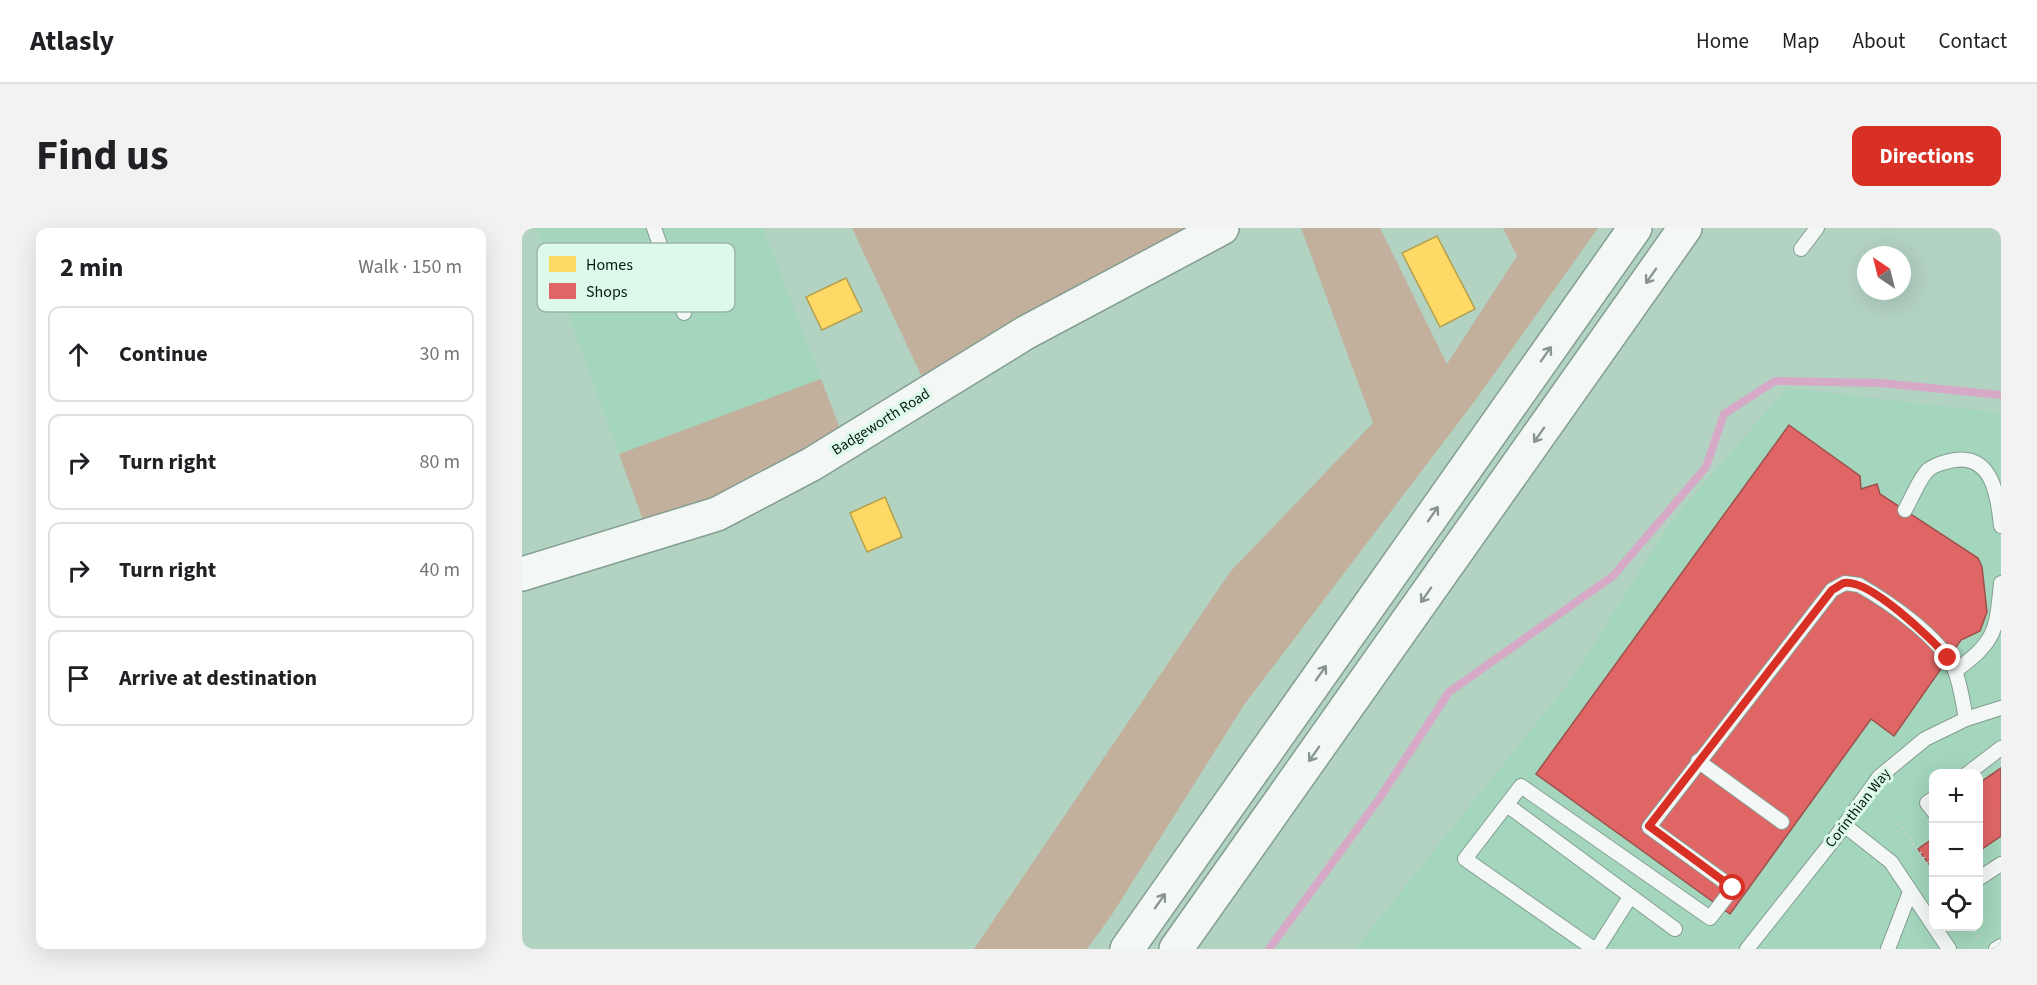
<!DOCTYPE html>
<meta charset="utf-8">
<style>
:root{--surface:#fff;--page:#f2f2f2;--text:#202124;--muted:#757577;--line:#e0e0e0;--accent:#d93025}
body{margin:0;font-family:"Source Sans 3",sans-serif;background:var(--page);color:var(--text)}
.controls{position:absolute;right:18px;bottom:18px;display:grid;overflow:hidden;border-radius:12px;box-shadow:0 6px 24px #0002}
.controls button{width:54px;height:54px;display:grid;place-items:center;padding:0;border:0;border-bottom:2px solid var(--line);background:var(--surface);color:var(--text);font:30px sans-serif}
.compass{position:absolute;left:1335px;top:18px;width:54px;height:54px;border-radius:50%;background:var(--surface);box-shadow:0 6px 24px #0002;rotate:325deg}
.stop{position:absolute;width:18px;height:18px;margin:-14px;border:4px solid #d93025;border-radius:50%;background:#fff}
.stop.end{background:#d93025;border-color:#fff;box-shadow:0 2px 6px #0008}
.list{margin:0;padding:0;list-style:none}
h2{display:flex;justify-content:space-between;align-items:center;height:78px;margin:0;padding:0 24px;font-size:26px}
h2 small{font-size:20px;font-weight:400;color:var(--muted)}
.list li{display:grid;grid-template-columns:39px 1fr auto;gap:18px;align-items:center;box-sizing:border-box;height:96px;margin:0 12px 12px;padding:0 12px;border:2px solid var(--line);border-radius:12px}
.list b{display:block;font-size:22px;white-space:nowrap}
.list em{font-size:20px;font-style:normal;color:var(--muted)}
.icon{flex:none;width:33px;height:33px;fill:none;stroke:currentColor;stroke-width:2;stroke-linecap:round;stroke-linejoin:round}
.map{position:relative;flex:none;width:1479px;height:721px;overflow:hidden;border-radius:12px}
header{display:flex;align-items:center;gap:36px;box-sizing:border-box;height:84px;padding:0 30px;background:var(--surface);border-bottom:2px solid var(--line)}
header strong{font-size:28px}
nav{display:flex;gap:33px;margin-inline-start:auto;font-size:21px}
.intro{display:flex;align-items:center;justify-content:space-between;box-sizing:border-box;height:144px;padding:0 36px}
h1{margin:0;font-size:42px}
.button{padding:15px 27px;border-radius:12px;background:var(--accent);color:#fff;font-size:21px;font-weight:700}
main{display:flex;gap:36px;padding:0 36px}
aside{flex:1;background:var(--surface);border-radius:12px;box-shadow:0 6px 24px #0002}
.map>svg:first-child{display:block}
</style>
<header>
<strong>Atlasly</strong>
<nav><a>Home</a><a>Map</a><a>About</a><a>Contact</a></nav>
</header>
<div class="intro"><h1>Find us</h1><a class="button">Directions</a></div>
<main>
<aside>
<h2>2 min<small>Walk · 150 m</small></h2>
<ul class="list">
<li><svg class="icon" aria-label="ahead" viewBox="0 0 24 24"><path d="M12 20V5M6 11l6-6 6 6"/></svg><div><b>Continue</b></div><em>30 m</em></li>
<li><svg class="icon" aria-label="right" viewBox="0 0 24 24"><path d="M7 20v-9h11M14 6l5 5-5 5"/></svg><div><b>Turn right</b></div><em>80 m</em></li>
<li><svg class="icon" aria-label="right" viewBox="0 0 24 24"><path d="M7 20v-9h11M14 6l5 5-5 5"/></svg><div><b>Turn right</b></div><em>40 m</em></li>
<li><svg class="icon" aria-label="arrive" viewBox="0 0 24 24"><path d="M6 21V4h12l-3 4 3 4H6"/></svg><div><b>Arrive at destination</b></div></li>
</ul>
</aside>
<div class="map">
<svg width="1479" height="721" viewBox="0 0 1479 721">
<rect width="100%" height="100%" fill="#b2d2c2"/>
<g fill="#a3d6bc" fill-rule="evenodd">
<path d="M 15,0 L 241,0 L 299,151 L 97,226 Z"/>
<path d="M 1265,160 L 1479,185 L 1479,721 L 833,721 L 1050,451 L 1148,295 ZM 1412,546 L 1456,546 L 1456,698 L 1412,698 Z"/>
</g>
<g fill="#c2b09c">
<path d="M 330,0 L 691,0 L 407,164 Z"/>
<path d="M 779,0 L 858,0 L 925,136 L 995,28 L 981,0 L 1076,0 L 955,170 L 722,477 L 589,688 L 565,721 L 452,721 L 708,344 L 851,195 Z"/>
<path d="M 299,151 L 324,216 L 126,306 L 97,226 Z"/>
</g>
<g fill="#ffd966" stroke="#b4a04c" stroke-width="1.5">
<path d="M 915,8 L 953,81 L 918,99 L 880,25 Z"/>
<path d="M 324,50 L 340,83 L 300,102 L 284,69 Z"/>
<path d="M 363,269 L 380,309 L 345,324 L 328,285 Z"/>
</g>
<g fill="#e06666" stroke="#9e504c" stroke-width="1.5">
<path d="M 1267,197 L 1338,248 L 1339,261 L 1355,256 L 1358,266 L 1456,330 L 1460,339 L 1465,384 L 1458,403 L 1439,412 L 1372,508 L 1349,491 L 1208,686 L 1014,546 Z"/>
<path d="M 1479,540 L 1479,608 L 1457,623 L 1456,556 Z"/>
<path d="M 1409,612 L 1412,614 L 1412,643 L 1396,621 Z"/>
</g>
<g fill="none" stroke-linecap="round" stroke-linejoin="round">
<path stroke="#d6aac7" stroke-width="8" d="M 747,721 L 857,571 L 927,464 L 1091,348 L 1184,239 L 1202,186 L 1253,153 L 1359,155 L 1479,167"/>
<g stroke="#849e91" stroke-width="16">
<g id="lane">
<path d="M 132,0 L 162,85"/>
<path d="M 1279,21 L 1295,0"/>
<path d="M 1383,282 C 1390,270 1397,251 1406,242 C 1412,237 1425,233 1433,232 C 1471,227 1476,269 1479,298"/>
<path d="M 1433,443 C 1474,413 1474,404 1479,355"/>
<path d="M 1176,533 L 1260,594"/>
<path d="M 1445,546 L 1479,520"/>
<path d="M 1412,570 L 1405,575 L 1412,584"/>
<path d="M 985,577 L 1153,701"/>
<path d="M 1322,597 L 1369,634 L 1427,721"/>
<path d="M 1456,651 L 1479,636"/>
<path d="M 1072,721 L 943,631 L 999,558 L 1188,690 L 1211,660 L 1127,599 L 1310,362 L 1323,355 L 1337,357 C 1367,374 1417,409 1432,440 C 1438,454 1441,475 1444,491"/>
<path d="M 1075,721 L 1108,669"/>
<path d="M 1225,721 L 1313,610 L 1357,549 L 1403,511 L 1444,491 L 1479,480"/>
<path d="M 1366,721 L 1388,664"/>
<path d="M 1474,721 L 1479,718"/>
</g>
</g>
<g stroke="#849e91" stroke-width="36">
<path id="secondary" d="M 0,346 L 195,286 L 290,236 L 503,105 L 700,0"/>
</g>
<g stroke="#849e91" stroke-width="36">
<g id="highway">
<path d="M 605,721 L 1113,0"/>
<path d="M 654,721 L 1163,0"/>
</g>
</g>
<g stroke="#c6d0cb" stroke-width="4" stroke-dasharray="1.5 4.5" stroke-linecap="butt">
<path d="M 1377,595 L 1412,645"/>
<path d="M 1448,698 L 1458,713"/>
</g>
<use href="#lane" stroke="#f3f8f6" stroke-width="14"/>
<use href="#secondary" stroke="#f3f8f6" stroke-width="33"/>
<use href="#highway" stroke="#f3f8f6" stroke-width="33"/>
</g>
<defs><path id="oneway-shaft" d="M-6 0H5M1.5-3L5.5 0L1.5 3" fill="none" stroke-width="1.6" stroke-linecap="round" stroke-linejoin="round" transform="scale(1.5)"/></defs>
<g stroke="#87958e">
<use href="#oneway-shaft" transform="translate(1129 48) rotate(125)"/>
<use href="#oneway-shaft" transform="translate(1024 126) rotate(-55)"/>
<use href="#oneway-shaft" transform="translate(1017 207) rotate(125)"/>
<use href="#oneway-shaft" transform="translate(911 286) rotate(-55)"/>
<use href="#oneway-shaft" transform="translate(904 367) rotate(125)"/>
<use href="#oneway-shaft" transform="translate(799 445) rotate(-55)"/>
<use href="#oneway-shaft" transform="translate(792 526) rotate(125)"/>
<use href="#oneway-shaft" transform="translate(638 673) rotate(-55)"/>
</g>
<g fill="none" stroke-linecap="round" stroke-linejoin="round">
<path stroke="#d93025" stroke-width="8" d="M 1211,660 L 1127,598 L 1310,362 C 1314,360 1319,356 1322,355 C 1347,350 1411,412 1426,430"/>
</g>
<g text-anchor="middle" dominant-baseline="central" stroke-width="6" stroke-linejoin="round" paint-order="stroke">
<g font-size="15" fill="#041b10" stroke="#dcf9e9">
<text transform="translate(359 194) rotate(-32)">Badgeworth Road</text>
<text transform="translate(1336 580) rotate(-52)">Corinthian Way</text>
</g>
</g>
<rect x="15" y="15" width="198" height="69" rx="9" fill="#dcf9e9" stroke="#9bb6a8" stroke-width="1.5"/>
<rect x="27" y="28" width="27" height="16" fill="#ffd966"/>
<rect x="27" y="55" width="27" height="16" fill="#e06666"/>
<g font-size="16" fill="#041b10">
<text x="64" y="42">Homes</text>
<text x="64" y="69">Shops</text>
</g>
</svg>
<div class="controls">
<button>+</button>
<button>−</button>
<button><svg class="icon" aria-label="locate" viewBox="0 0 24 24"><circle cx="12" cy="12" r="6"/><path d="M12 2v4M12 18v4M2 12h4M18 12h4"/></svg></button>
</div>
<svg class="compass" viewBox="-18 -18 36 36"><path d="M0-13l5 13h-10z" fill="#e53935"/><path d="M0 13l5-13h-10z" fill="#757577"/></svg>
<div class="stop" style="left:1211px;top:660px"></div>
<div class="stop end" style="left:1426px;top:430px"></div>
</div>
</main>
